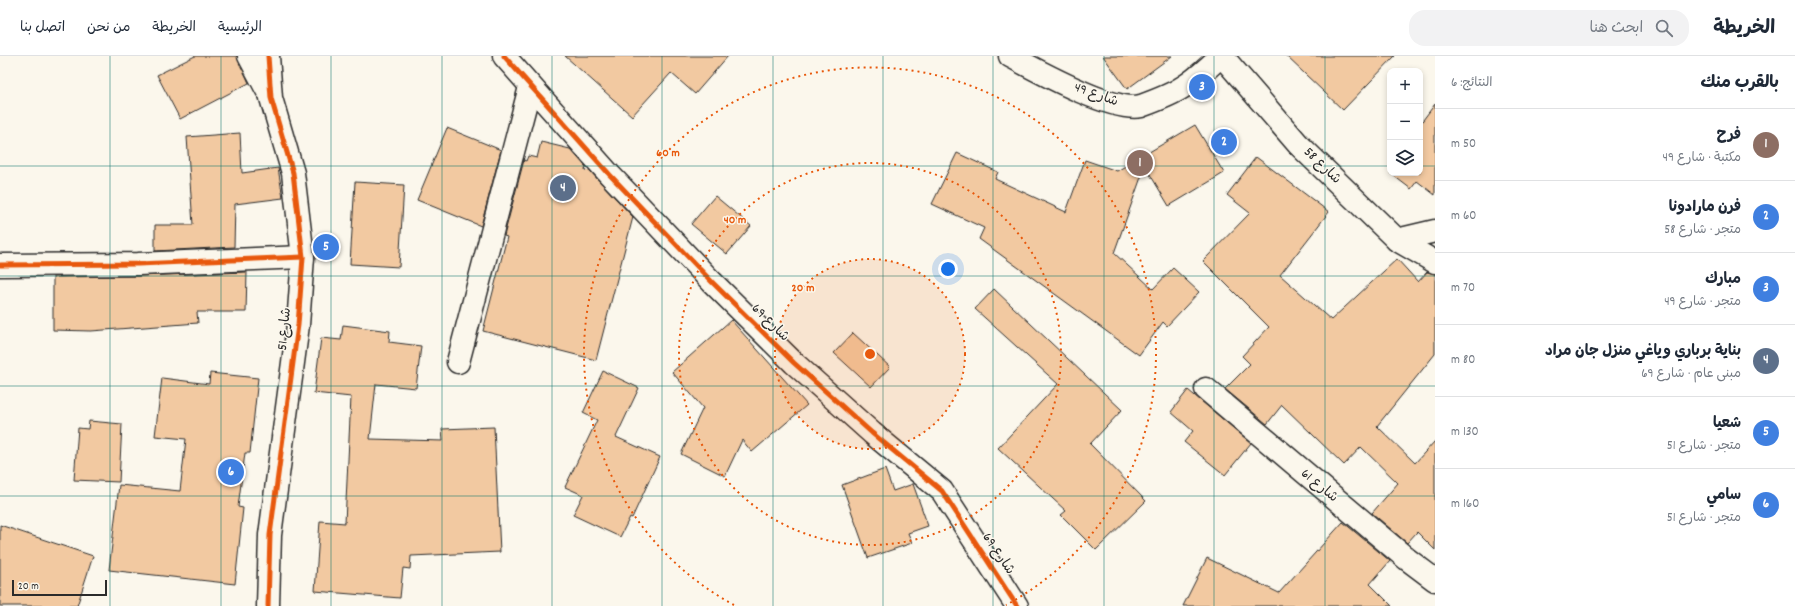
<!DOCTYPE html>
<html lang="ar">
<meta charset="utf-8">
<style>
:root{--surface:#fff;--page:#f2f2f3;--text:#1f2937;--muted:#747a83;--line:#e0e1e3;--accent:#ea580c}
body{margin:0;font-family:Dekko,"Playpen Sans Arabic",sans-serif;background:var(--page);color:var(--text);direction:rtl}
.controls{position:absolute;right:12px;top:12px;display:grid;overflow:hidden;border-radius:8px;box-shadow:0 2px 6px #0003}
.controls button{width:36px;height:36px;display:grid;place-items:center;padding:0;border:0;border-bottom:1px solid var(--line);background:var(--surface);color:var(--text);font:20px sans-serif}
.scale{position:absolute;left:12px;bottom:10px;width:95px;box-sizing:border-box;padding-left:4px;border:2px solid #2b2b2b;border-top:0;font-size:11px;line-height:14px;white-space:nowrap;color:#2b2b2b;-webkit-text-stroke:3px #fbf7ec;paint-order:stroke}
.you{position:absolute;left:948px;top:213px;width:14px;height:14px;margin:-10px;border:3px solid #fff;border-radius:50%;background:#1a73e8;box-shadow:0 0 0 6px #1a73e833}
.badge{display:grid;place-items:center;width:26px;height:26px;border-radius:50%;background:var(--accent);color:#fff;font-size:13px;font-weight:700}
.pin{position:absolute;translate:-50% -50%;border:2px solid #fff;box-shadow:0 1px 4px #0006}
.list{margin:0;padding:0;list-style:none}
h2{display:flex;justify-content:space-between;align-items:center;height:52px;margin:0;padding:0 16px;font-size:17px}
h2 small{font-size:13px;font-weight:400;color:var(--muted)}
.list li{display:grid;grid-template-columns:26px 1fr auto;gap:12px;align-items:center;box-sizing:border-box;height:72px;padding:0 16px;border-top:1px solid var(--line)}
.list b{display:block;font-size:15px;white-space:nowrap}
.list p{margin:0;font-size:13px;white-space:nowrap;color:var(--muted)}
.list em{font-size:13px;font-style:normal;color:var(--muted)}
.icon{flex:none;width:22px;height:22px;fill:none;stroke:currentColor;stroke-width:2;stroke-linecap:round;stroke-linejoin:round}
.map{position:relative;flex:none;width:1435px;height:550px;overflow:hidden;direction:ltr}
header{display:flex;align-items:center;gap:24px;box-sizing:border-box;height:56px;padding:0 20px;background:var(--surface);border-bottom:1px solid var(--line)}
header strong{font-size:19px}
nav{display:flex;gap:22px;margin-inline-start:auto;font-size:14px}
.search{width:280px;height:36px;background:var(--page);display:flex;align-items:center;gap:10px;box-sizing:border-box;padding:0 14px;border-radius:16px;color:var(--muted);font-size:15px}
main{display:flex}
aside{flex:1;background:var(--surface)}
.map>svg:first-child{display:block}
</style>
<header>
<strong>الخريطة</strong>
<div class="search"><svg class="icon" aria-label="search" viewBox="0 0 24 24"><circle cx="10" cy="10" r="6"/><path d="M15 15l6 6"/></svg>ابحث هنا</div>
<nav><a>الرئيسية</a><a>الخريطة</a><a>من نحن</a><a>اتصل بنا</a></nav>
</header>
<main>
<aside>
<h2>بالقرب منك<small>النتائج: 6</small></h2>
<ul class="list">
<li><span class="badge" style="background:#8d6e63">1</span><div><b>فرح</b><p>مكتبة · شارع 49</p></div><em>50 m</em></li>
<li><span class="badge" style="background:#3f7fe0">2</span><div><b>فرن مارادونا</b><p>متجر · شارع 58</p></div><em>60 m</em></li>
<li><span class="badge" style="background:#3f7fe0">3</span><div><b>مبارك</b><p>متجر · شارع 49</p></div><em>70 m</em></li>
<li><span class="badge" style="background:#5c6f8a">4</span><div><b>بناية برباري وياغي منزل جان مراد</b><p>مبنى عام · شارع 69</p></div><em>80 m</em></li>
<li><span class="badge" style="background:#3f7fe0">5</span><div><b>شعيا</b><p>متجر · شارع 51</p></div><em>130 m</em></li>
<li><span class="badge" style="background:#3f7fe0">6</span><div><b>سامي</b><p>متجر · شارع 51</p></div><em>160 m</em></li>
</ul>
</aside>
<div class="map">
<svg width="1435" height="550" viewBox="0 0 1435 550">
<rect width="100%" height="100%" fill="#fbf7ec"/>
<filter id="ink" filterUnits="userSpaceOnUse"><feTurbulence type="fractalNoise" baseFrequency=".025" numOctaves="2"/><feDisplacementMap in="SourceGraphic" scale="8" xChannelSelector="R" yChannelSelector="G"/><feConvolveMatrix kernelMatrix="1 2 1 2 8 2 1 2 1" color-interpolation-filters="sRGB"/></filter>
<g filter="url(#ink)">
<g fill="#f2c9a1" stroke="#2b2b2b">
<path d="M 195,0 L 237,0 L 249,27 L 180,63 L 157,19 Z"/>
<path d="M 565,0 L 728,0 L 695,38 L 671,17 L 632,60 Z"/>
<path d="M 1103,0 L 1172,0 L 1127,33 Z"/>
<path d="M 1286,0 L 1395,0 L 1343,54 Z"/>
<path d="M 1435,48 L 1435,139 L 1417,125 L 1411,133 L 1390,117 L 1420,117 L 1420,68 Z"/>
<path d="M 1195,69 L 1224,117 L 1169,150 L 1145,110 L 1114,197 L 1153,233 L 1173,212 L 1199,236 L 1167,270 L 1163,266 L 1139,299 L 979,183 L 984,172 L 932,148 L 957,97 L 998,116 L 995,123 L 1066,156 L 1085,104 L 1117,115 Z"/>
<path d="M 447,72 L 501,94 L 481,170 L 417,144 Z"/>
<path d="M 240,77 L 242,117 L 278,112 L 283,142 L 235,148 L 234,191 L 155,195 L 155,169 L 193,169 L 187,81 Z"/>
<path d="M 541,86 L 570,93 L 586,111 L 585,114 L 590,115 L 633,161 L 596,304 L 483,275 L 507,181 L 504,180 L 524,104 L 526,105 L 528,100 L 537,102 Z"/>
<path d="M 1256,101 L 1329,156 L 1280,219 L 1331,264 L 1397,203 L 1418,226 L 1427,216 L 1435,218 L 1435,298 L 1377,370 L 1415,407 L 1435,385 L 1435,494 L 1417,476 L 1407,487 L 1372,457 L 1398,427 L 1361,391 L 1344,409 L 1282,349 L 1267,368 L 1225,333 L 1250,308 L 1242,300 L 1269,271 L 1203,205 L 1250,157 L 1227,139 Z"/>
<path d="M 355,126 L 404,129 L 399,211 L 350,208 Z"/>
<path d="M 715,140 L 751,170 L 727,198 L 691,168 Z"/>
<path d="M 247,216 L 246,256 L 197,256 L 198,267 L 91,275 L 53,274 L 53,221 L 139,220 Z"/>
<path d="M 994,233 L 1122,354 L 1090,388 L 1146,445 L 1096,494 L 1061,459 L 1066,455 L 998,392 L 1058,328 L 975,253 Z"/>
<path d="M 731,264 L 807,349 L 752,396 L 742,384 L 725,420 L 681,398 L 703,352 L 672,316 Z"/>
<path d="M 343,269 L 390,275 L 389,286 L 421,290 L 416,332 L 376,328 L 370,383 L 443,385 L 442,373 L 494,371 L 500,496 L 411,500 L 410,513 L 403,512 L 400,542 L 315,535 L 320,465 L 345,467 L 351,341 L 314,337 L 321,282 L 341,284 Z"/>
<path d="M 853,277 L 890,311 L 871,331 L 834,297 Z"/>
<path d="M 603,315 L 639,332 L 616,381 L 660,401 L 632,462 L 630,461 L 620,481 L 573,459 L 583,439 L 565,431 L 597,364 L 583,357 Z"/>
<path d="M 210,317 L 258,322 L 250,397 L 245,397 L 238,451 L 243,452 L 235,528 L 109,514 L 119,429 L 180,435 L 186,383 L 155,380 L 162,322 L 209,328 Z"/>
<path d="M 1188,334 L 1251,387 L 1225,419 L 1184,386 L 1193,375 L 1171,356 Z"/>
<path d="M 89,365 L 122,368 L 119,426 L 74,424 L 78,372 L 88,373 Z"/>
<path d="M 885,413 L 893,435 L 913,428 L 928,470 L 908,477 L 912,487 L 868,502 L 842,429 Z"/>
<path d="M 1343,466 L 1390,505 L 1370,528 L 1392,550 L 1183,550 L 1207,502 L 1279,537 Z"/>
<path d="M 0,469 L 93,500 L 77,550 L 0,550 Z"/>
</g>
<g fill="none" stroke-linecap="round" stroke-linejoin="round">
<g stroke="#2b2b2b" stroke-width="25">
<g id="street">
<path d="M 1397,184 L 1435,206"/>
<path d="M 0,209 L 138,208 L 303,201"/>
<path d="M 458,306 L 530,31"/>
<path d="M 1206,333 L 1407,503 L 1435,524"/>
</g>
</g>
<g stroke="#2b2b2b" stroke-width="25">
<g id="secondary">
<path d="M 249,0 L 267,34"/>
<path d="M 504,0 L 610,119 L 712,226 L 794,307 L 872,377 L 942,435 L 1017,550"/>
<path d="M 1010,0 C 1036,14 1113,57 1141,50 C 1152,46 1173,38 1183,31 C 1197,23 1209,10 1221,0"/>
<path d="M 1222,0 L 1298,88 L 1397,184 L 1435,175"/>
<path d="M 268,550 L 270,479 L 298,269 L 303,201 L 293,117 L 271,42 L 268,0"/>
</g>
</g>
<use href="#street" stroke="#fbf7ec" stroke-width="22"/>
<use href="#secondary" stroke="#fbf7ec" stroke-width="22"/>
<g stroke="#fbf7ec" stroke-width="8">
<g id="cycleway">
<path d="M 504,0 L 610,119 L 712,226 L 794,307 L 872,377 L 942,435 L 1017,550"/>
<path d="M 0,209 L 138,208 L 303,201"/>
<path d="M 268,550 L 270,479 L 298,269 L 303,201 L 293,117 L 271,42 L 268,0"/>
</g>
</g>
<use href="#cycleway" stroke="#e8590c" stroke-width="5"/>
</g>
</g>
<path fill="none" stroke="#0f766e" stroke-width="1" stroke-opacity="0.55" d="M 110,0 L 110,550M 221,0 L 221,550M 331,0 L 331,550M 442,0 L 442,550M 552,0 L 552,550M 662,0 L 662,550M 773,0 L 773,550M 883,0 L 883,550M 993,0 L 993,550M 1104,0 L 1104,550M 1214,0 L 1214,550M 1325,0 L 1325,550M 0,110 L 1390,110M 1420,110 L 1435,110M 0,220 L 1435,220M 0,330 L 1435,330M 0,440 L 1435,440"/>
<circle cx="870" cy="298" r="95" fill="#e8590c" fill-opacity=".12"/>
<g fill="none" stroke="#e8590c" stroke-width="2" stroke-dasharray="2 4">
<circle cx="870" cy="298" r="95"/>
<circle cx="870" cy="298" r="191"/>
<path d="M734 549A286 286 0 1 1 1006 549"/>
</g>
<g text-anchor="middle" dominant-baseline="central" stroke-width="3" stroke-linejoin="round" paint-order="stroke">
<g font-size="14" fill="#2b2b2b" stroke="#fbf7ec">
<text transform="translate(1096 39) rotate(20)">شارع 49</text>
<text transform="translate(1322 110) rotate(44)">شارع 58</text>
<text transform="translate(770 267) rotate(45)">شارع 69</text>
<text transform="translate(285 273) rotate(-84)">شارع 51</text>
<text transform="translate(1319 430) rotate(40)">شارع 61</text>
<text transform="translate(998 498) rotate(56)">شارع 69</text>
</g>
</g>
<circle cx="870" cy="298" r="6" fill="#e8590c" stroke="#fbf7ec" stroke-width="2"/>
<g font-size="12" text-anchor="middle" font-weight="bold" fill="#e8590c" stroke="#fbf7ec" stroke-width="3" stroke-linejoin="round" paint-order="stroke">
<text x="668" y="100">60 m</text>
<text x="735" y="167">40 m</text>
<text x="803" y="235">20 m</text>
</g>
</svg>
<div class="controls">
<button>+</button>
<button>−</button>
<button><svg class="icon" aria-label="layers" viewBox="0 0 24 24"><path d="M12 4l9 5-9 5-9-5zM3 14l9 5 9-5"/></svg></button>
</div>
<div class="scale">20 m</div>
<div class="you"></div>
<div class="pin badge" style="left:1140px;top:107px;background:#8d6e63">1</div>
<div class="pin badge" style="left:1224px;top:86px;background:#3f7fe0">2</div>
<div class="pin badge" style="left:1202px;top:31px;background:#3f7fe0">3</div>
<div class="pin badge" style="left:563px;top:132px;background:#5c6f8a">4</div>
<div class="pin badge" style="left:326px;top:191px;background:#3f7fe0">5</div>
<div class="pin badge" style="left:231px;top:416px;background:#3f7fe0">6</div>
</div>
</main>
